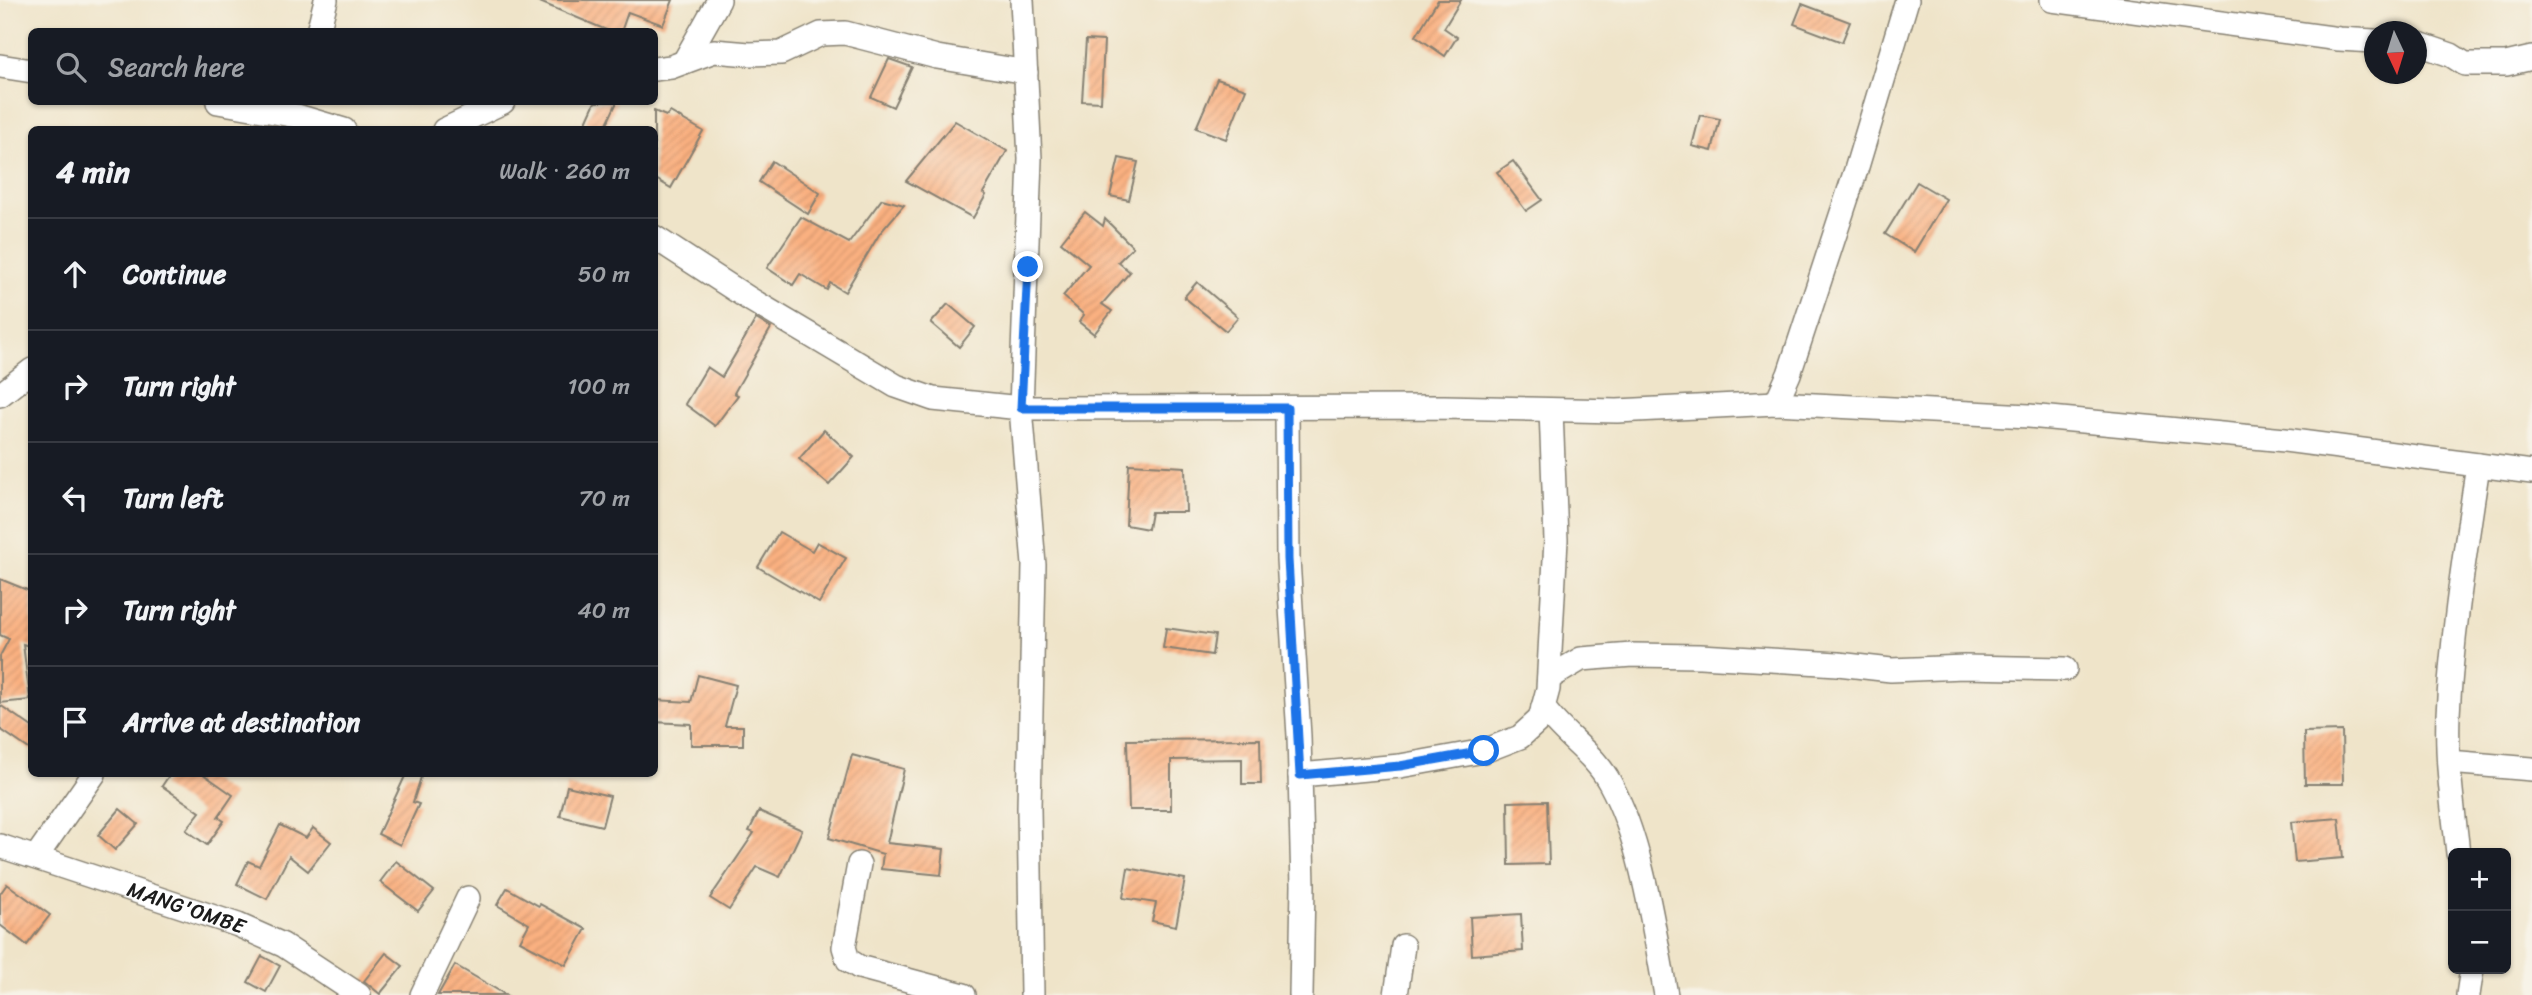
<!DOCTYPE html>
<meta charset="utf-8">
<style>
:root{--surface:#171b24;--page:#20242c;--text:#f1f3f6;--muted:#9ea1a6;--line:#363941}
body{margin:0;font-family:Sriracha,sans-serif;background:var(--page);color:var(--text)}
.controls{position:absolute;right:21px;bottom:21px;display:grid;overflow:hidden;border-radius:10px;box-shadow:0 2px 5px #0004}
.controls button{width:63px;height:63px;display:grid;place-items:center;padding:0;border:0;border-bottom:2px solid var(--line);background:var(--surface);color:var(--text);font:35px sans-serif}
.compass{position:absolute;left:2364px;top:21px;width:63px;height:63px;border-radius:50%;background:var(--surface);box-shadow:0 2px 5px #0004;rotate:176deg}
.stop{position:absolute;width:21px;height:21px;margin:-16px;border:5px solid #1a73e8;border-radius:50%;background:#fff}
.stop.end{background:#1a73e8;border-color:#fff;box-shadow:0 2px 7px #0008}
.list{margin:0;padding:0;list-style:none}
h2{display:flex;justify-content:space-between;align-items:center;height:91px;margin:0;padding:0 28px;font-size:30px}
h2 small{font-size:23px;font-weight:400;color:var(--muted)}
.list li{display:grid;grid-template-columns:46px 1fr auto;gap:21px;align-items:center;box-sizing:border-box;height:112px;padding:0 28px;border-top:2px solid var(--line)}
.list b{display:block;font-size:26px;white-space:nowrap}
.list em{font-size:23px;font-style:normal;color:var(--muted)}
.icon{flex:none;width:38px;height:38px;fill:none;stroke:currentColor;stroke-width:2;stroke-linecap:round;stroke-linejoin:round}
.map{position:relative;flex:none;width:2532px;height:995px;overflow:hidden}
.search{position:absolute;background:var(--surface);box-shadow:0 2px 5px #0004;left:28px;top:28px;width:630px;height:77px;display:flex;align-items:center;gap:18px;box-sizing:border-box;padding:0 24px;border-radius:10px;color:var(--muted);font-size:26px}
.panel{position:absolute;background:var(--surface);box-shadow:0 2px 5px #0004;left:28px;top:126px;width:630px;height:651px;border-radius:10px}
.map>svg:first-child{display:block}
</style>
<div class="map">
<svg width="2532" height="995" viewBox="0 0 2532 995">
<defs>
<pattern id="building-hatch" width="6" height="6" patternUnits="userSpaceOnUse" patternTransform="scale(1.75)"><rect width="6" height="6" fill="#fab080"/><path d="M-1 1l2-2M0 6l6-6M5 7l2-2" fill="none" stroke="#d6976e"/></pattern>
</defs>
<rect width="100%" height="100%" fill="#f7f3e8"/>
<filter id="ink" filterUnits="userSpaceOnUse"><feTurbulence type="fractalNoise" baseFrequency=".0143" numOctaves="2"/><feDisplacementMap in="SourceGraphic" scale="14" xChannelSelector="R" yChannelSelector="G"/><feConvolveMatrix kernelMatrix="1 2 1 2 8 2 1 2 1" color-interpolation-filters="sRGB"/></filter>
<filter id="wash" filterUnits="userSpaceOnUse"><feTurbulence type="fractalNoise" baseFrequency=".00686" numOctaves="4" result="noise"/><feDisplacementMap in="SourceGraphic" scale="28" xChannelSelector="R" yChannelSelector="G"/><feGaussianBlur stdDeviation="1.57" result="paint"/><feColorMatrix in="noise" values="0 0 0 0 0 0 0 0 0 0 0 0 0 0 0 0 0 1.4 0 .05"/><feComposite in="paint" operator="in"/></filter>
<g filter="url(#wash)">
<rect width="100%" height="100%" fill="#efe4c9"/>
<g id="blocks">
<g fill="url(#building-hatch)">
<path d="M 535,0 L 673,0 L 663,25 L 628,12 L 621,32 L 611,32 Z"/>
<path d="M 1438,0 L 1461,0 L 1444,28 L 1457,37 L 1445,56 L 1416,36 Z"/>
<path d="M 1802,4 L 1850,22 L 1842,42 L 1794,24 Z"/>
<path d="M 1086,40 L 1104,41 L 1101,102 L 1082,101 Z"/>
<path d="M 889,59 L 912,67 L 893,107 L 871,97 Z"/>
<path d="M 1217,79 L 1246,89 L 1226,139 L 1196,128 Z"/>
<path d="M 595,102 L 617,102 L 604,130 L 586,122 Z"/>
<path d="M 654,111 L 666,116 L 670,112 L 703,131 L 671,188 L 654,178 Z"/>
<path d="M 1700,115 L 1720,119 L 1712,151 L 1692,146 Z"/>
<path d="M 955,121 L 1007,151 L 983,193 L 986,195 L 973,218 L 906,181 Z"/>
<path d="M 1119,158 L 1138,162 L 1129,200 L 1110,196 Z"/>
<path d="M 772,161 L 820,193 L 808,214 L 759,182 Z"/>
<path d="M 1513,161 L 1542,200 L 1526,211 L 1497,172 Z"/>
<path d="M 1917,182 L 1946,199 L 1914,252 L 1885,234 Z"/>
<path d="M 882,199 L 904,205 L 880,233 L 845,292 L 830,283 L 827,290 L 800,274 L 793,285 L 767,268 L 801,217 L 849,243 Z"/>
<path d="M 1085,212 L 1103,226 L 1105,219 L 1133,247 L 1118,262 L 1130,272 L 1102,304 L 1112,311 L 1094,334 L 1079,322 L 1084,315 L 1063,296 L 1089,265 L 1061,242 Z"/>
<path d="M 1197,282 L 1238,317 L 1226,331 L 1184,297 Z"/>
<path d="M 948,304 L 975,327 L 959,347 L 931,323 Z"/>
<path d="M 756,319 L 771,328 L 734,393 L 738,395 L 715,426 L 685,404 L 707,367 L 722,377 Z"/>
<path d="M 824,430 L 854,457 L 829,485 L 799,459 Z"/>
<path d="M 1129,464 L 1185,467 L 1186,512 L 1151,512 L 1148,529 L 1126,525 Z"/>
<path d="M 779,532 L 812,551 L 817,542 L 846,558 L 819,603 L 758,567 Z"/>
<path d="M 0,579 L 32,592 L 32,647 L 23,644 L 30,700 L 0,703 L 0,656 L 9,639 L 0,635 Z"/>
<path d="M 1166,628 L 1215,635 L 1212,655 L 1163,648 Z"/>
<path d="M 698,675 L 736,685 L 725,726 L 743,726 L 743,745 L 691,745 L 691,724 L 654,722 L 654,700 L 691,702 Z"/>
<path d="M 0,705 L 32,727 L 32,751 L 0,729 Z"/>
<path d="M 2342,731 L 2343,784 L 2305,784 L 2304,732 Z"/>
<path d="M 1260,739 L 1261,784 L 1242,784 L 1242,759 L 1171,760 L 1171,810 L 1129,810 L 1127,740 Z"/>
<path d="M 852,755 L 904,769 L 887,843 L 944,849 L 941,875 L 881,869 L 883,854 L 829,838 Z"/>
<path d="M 170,774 L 203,774 L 233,795 L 218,817 L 224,821 L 207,845 L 186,830 L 200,812 L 162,786 Z"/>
<path d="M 406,774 L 422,774 L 413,802 L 419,804 L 400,845 L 378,834 Z"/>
<path d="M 567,786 L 610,796 L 602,826 L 560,816 Z"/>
<path d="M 1547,801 L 1549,864 L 1509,865 L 1508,802 Z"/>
<path d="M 120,809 L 138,824 L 115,850 L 98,835 Z"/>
<path d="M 759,811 L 802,830 L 780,877 L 757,867 L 729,910 L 710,898 L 754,833 L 749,831 Z"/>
<path d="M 2339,818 L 2343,858 L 2295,862 L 2291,822 Z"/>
<path d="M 280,825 L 306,838 L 313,828 L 331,842 L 308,871 L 289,856 L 267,899 L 237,884 L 248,861 L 259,866 Z"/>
<path d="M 396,861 L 434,891 L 418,911 L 380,882 Z"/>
<path d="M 1128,868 L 1185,879 L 1176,926 L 1152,921 L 1156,903 L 1123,898 Z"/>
<path d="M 7,884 L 50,915 L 27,945 L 0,925 L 0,894 Z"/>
<path d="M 507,888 L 539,906 L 540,904 L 586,929 L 566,965 L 520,941 L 529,924 L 497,905 Z"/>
<path d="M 1521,914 L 1523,951 L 1472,955 L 1470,917 Z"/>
<path d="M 386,953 L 403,966 L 380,994 L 364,981 Z"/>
<path d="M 262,956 L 280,966 L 266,992 L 248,982 Z"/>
<path d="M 455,965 L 506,995 L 438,995 Z"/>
</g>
</g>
</g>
<g filter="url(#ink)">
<use href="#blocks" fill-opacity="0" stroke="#868072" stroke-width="2"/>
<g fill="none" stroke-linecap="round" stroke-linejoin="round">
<g stroke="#868072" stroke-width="26">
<g id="minor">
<path d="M 1022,0 L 1030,159 L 1021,408 L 1034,565 L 1029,808 L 1032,995"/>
<path d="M 2052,0 L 2339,39 L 2374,41"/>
<path d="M 318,32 L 326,0"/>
<path d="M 2416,43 L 2451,55 L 2465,64 L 2506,64 L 2532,58"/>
<path d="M 684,62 L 719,0"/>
<path d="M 0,66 L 32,71"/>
<path d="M 654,69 L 671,67 L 714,51 L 749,54 L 781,53 L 821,34 L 845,33 L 937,57 L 1026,72"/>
<path d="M 218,102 L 297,116 L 344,130"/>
<path d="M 444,130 L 503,102"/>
<path d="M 654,237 L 748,298 L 896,386 L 933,399 L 1021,408 L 1444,407 L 1617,411 L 1776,403 L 2029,416 L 2285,440 L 2532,472"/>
<path d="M 0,395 L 32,370"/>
<path d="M 1776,403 L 1789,374 L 1856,170 L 1907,0"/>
<path d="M 1287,408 L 1288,559 L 1299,736 L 1303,885 L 1301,995"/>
<path d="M 1549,678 L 1581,659 L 1632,655 L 1700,656 L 1838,664 L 1891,670 L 1964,667 L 2065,669"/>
<path d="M 1543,707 C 1562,735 1594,753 1610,783 C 1642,841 1654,930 1666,995"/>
<path d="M 2449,762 L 2532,769"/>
<path d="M 1300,775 L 1400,766 L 1484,751 L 1520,737 L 1540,719 L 1548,689 L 1556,540 L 1551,410"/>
<path id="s1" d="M 0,846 L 238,925 L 283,945 L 359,995"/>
<path d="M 2458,853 C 2453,807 2446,761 2448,715 C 2452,631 2466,547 2478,465"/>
<path d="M 36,857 L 94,774"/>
<path d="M 859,864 L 844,947 L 848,960 L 859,967 L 964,995"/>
<path d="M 422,995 L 468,898"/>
<path d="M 1396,995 L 1403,946"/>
<path d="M 2468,995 L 2472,969"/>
</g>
</g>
<use href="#minor" stroke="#fff" stroke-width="23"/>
</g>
</g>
<g fill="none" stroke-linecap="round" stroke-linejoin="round" filter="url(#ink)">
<path stroke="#1a73e8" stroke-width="9" d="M 1028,267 L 1021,408 L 1287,408 L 1288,559 L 1300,775 L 1400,766 L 1484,751"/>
</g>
<g text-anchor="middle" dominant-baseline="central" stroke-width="6" stroke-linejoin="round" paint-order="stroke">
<g font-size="21" fill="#1c1c1c" stroke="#f7f3e8">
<text stroke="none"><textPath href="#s1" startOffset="196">MANG'OMBE</textPath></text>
</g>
</g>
</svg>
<div class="controls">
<button>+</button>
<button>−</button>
</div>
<svg class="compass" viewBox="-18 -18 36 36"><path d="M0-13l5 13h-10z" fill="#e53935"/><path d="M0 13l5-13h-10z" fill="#9ea1a6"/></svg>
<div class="stop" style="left:1484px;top:751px"></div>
<div class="stop end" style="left:1028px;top:267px"></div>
<div class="search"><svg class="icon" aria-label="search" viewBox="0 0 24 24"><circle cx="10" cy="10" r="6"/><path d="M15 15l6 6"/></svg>Search here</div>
<section class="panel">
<h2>4 min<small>Walk · 260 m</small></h2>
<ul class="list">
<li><svg class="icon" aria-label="ahead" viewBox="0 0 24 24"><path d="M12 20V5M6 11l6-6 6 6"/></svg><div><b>Continue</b></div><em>50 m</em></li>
<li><svg class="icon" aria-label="right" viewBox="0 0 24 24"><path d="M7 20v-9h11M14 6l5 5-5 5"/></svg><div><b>Turn right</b></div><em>100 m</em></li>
<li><svg class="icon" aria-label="left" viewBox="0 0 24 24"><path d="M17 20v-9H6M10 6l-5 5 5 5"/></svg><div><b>Turn left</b></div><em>70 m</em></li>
<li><svg class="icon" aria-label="right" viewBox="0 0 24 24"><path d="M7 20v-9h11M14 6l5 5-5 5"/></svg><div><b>Turn right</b></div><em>40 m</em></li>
<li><svg class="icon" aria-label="arrive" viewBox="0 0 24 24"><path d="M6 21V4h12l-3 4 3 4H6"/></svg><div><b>Arrive at destination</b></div></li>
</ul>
</section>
</div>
